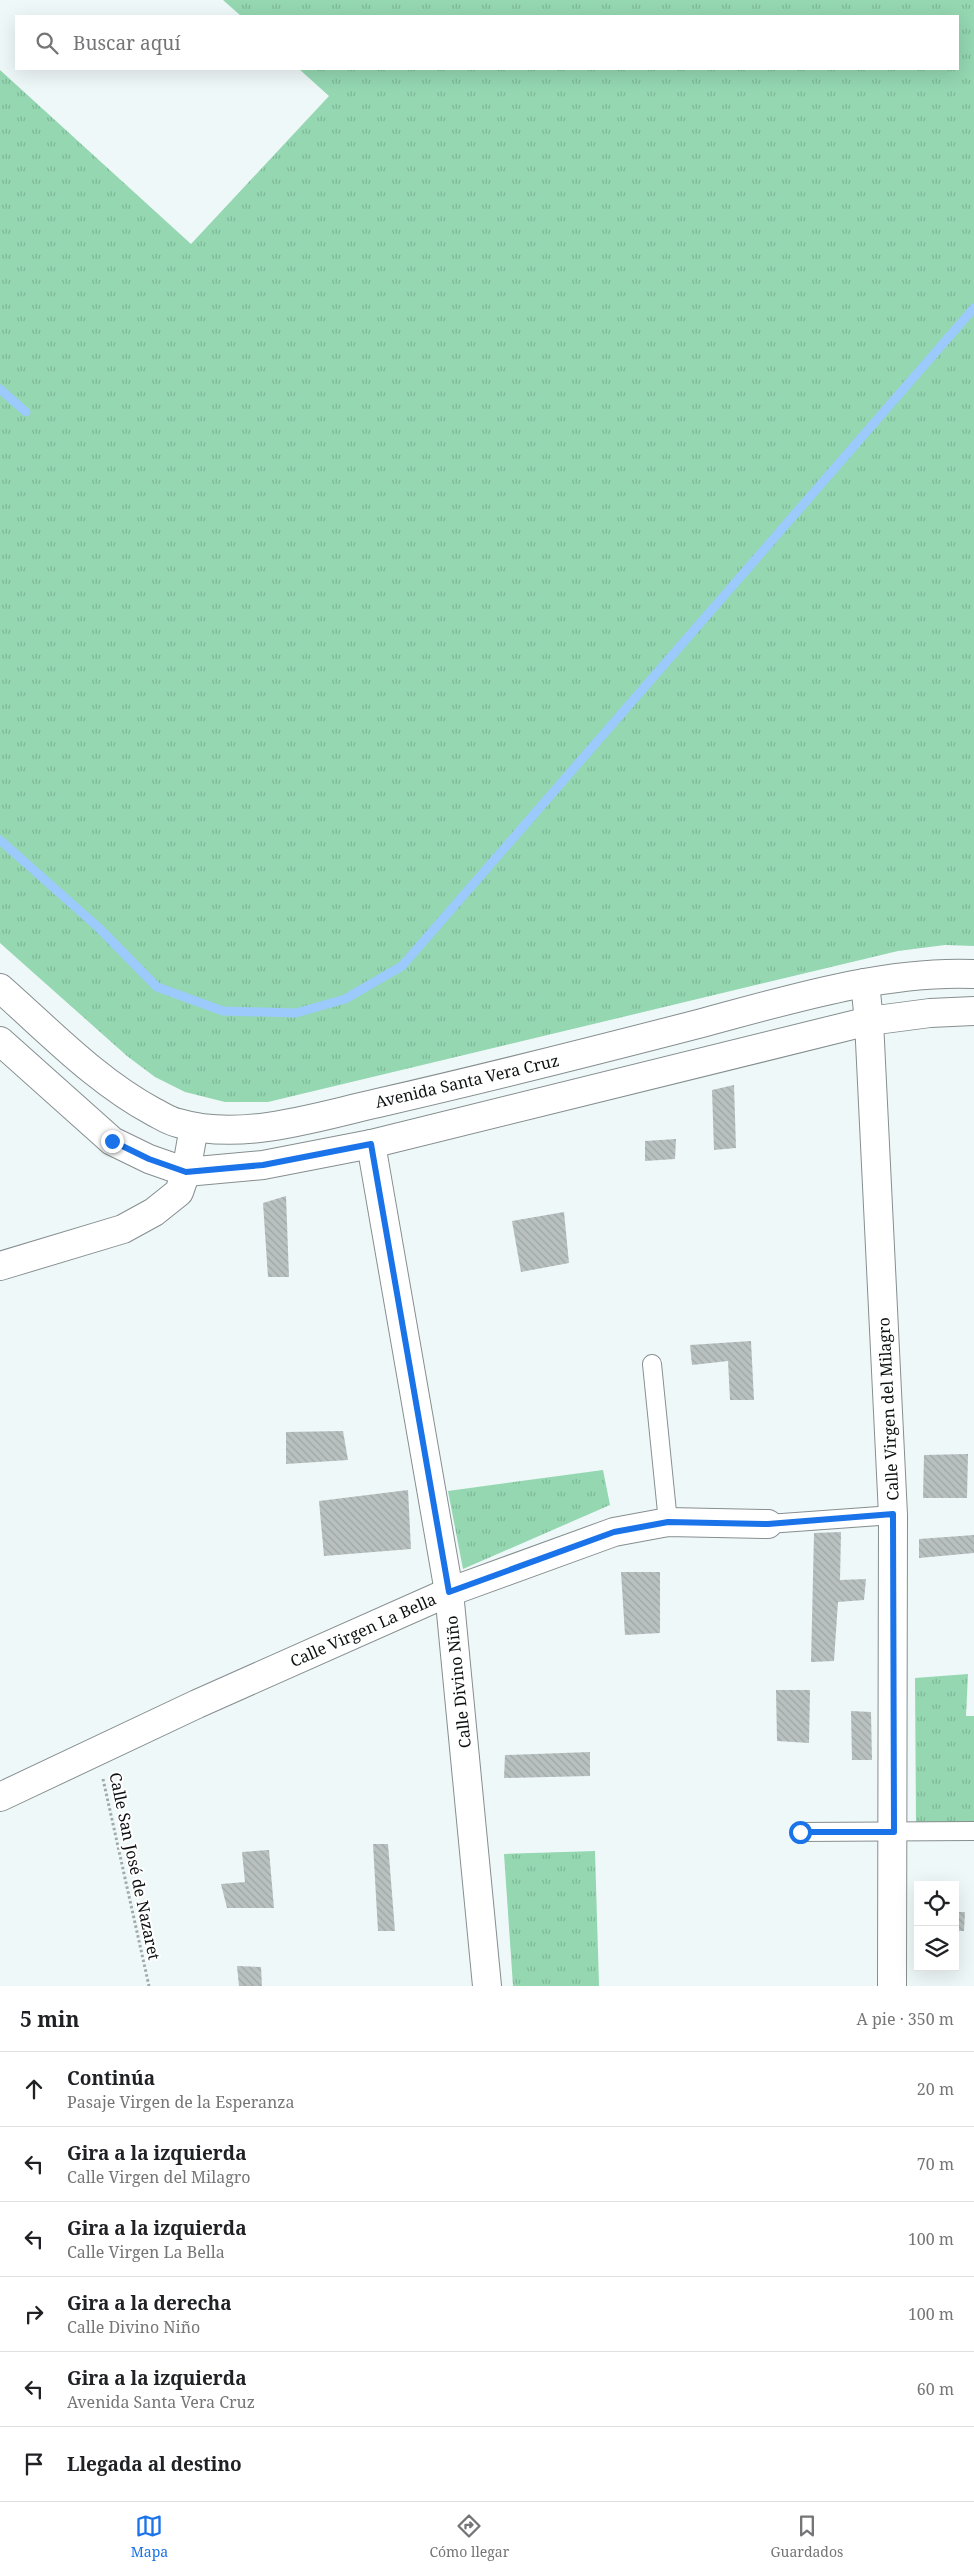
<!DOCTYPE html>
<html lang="es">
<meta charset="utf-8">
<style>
:root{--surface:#fff;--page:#f2f2f2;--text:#202124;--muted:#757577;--line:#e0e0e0;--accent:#1a73e8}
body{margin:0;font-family:"Noto Serif",serif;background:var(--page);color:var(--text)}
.controls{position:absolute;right:15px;bottom:15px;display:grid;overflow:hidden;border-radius:0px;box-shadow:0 5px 20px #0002}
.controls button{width:45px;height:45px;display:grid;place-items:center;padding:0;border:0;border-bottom:1px solid var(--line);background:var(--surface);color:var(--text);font:25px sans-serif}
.stop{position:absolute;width:15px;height:15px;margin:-11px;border:4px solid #1a73e8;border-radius:50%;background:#fff}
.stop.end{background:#1a73e8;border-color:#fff;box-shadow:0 1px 5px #0008}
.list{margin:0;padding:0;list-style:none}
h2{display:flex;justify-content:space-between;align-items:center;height:65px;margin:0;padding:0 20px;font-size:21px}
h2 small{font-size:16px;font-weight:400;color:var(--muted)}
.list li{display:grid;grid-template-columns:32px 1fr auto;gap:15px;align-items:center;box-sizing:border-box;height:75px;padding:0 20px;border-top:1px solid var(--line)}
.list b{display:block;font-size:19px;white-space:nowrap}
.list p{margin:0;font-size:16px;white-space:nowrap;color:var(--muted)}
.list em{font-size:16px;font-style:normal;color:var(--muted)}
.icon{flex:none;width:28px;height:28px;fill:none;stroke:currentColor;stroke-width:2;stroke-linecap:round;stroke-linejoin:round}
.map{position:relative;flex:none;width:974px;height:1986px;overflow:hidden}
.search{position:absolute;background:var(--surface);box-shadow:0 5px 20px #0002;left:15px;right:15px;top:15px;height:55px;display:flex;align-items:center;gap:12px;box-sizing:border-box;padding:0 18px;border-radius:0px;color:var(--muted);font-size:19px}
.sheet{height:515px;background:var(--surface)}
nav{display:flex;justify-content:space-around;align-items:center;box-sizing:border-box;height:70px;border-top:1px solid var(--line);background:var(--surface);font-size:14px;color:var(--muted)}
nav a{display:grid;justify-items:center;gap:2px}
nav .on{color:var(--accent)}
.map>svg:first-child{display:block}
</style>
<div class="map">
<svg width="974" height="1986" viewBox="0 0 974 1986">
<defs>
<pattern id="grass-tufts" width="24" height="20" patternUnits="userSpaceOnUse" patternTransform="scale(1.25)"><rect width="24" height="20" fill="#94d7b1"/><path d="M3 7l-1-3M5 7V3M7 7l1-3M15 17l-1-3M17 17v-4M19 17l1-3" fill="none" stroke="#7eb897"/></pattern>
<pattern id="building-back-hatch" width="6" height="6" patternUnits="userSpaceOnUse" patternTransform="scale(1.25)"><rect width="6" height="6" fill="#b9c1c0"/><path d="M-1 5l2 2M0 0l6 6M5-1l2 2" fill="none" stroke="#9ea5a4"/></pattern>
</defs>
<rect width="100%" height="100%" fill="#eff8f9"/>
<g fill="url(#grass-tufts)">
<path d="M 223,0 L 974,0 L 974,946 L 945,945 L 898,951 L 268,1102 L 225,1102 L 185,1092 L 155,1077 L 127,1056 L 0,943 L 0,70 L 191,244 L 329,96 L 299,69 L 958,69 L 958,16 L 241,16 Z"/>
<path d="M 603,1470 L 610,1505 L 463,1569 L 448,1491 Z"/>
<path d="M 968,1674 L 966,1716 L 974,1716 L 974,1822 L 916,1822 L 915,1678 Z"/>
<path d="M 595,1851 L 599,1986 L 513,1986 L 504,1854 Z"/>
</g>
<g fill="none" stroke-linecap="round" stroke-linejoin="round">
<g stroke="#9dcafc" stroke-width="9">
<path d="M 0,389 L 26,412"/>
<path d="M 0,840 L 98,927 L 157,987 L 223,1011 L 296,1013 L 345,999 L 402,966 L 974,308"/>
</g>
</g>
<g fill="url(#building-back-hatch)">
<path d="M 734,1085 L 736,1148 L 714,1150 L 712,1090 Z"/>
<path d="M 676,1139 L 675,1159 L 645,1161 L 645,1141 Z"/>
<path d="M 286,1196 L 289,1277 L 268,1277 L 263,1203 Z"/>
<path d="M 564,1212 L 569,1263 L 521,1272 L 512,1221 Z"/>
<path d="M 751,1341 L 754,1400 L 730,1400 L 728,1361 L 692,1365 L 690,1345 Z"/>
<path d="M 343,1431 L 348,1460 L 286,1464 L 286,1432 Z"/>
<path d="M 968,1454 L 967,1498 L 923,1498 L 924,1455 Z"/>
<path d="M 408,1490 L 411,1549 L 324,1556 L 319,1501 Z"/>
<path d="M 841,1532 L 840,1580 L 866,1579 L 864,1600 L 838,1602 L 834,1661 L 811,1662 L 814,1533 Z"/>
<path d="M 974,1535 L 974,1553 L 919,1558 L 919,1539 Z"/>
<path d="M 621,1572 L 660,1572 L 660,1633 L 625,1635 Z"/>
<path d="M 776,1690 L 810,1690 L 809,1743 L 777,1741 Z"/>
<path d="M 851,1711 L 871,1712 L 872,1760 L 852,1760 Z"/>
<path d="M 590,1752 L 590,1776 L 504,1778 L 505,1755 Z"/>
<path d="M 373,1844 L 388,1844 L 395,1931 L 378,1931 Z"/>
<path d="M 269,1850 L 274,1908 L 227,1908 L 221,1884 L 245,1882 L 242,1852 Z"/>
<path d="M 955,1912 L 965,1912 L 964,1931 L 955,1931 Z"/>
<path d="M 237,1966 L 261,1967 L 262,1986 L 239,1986 Z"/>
</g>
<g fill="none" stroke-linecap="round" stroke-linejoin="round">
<g stroke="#868e8f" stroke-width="20">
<g id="lane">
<path d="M 652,1364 L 668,1522"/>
<path d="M 768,1524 L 893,1515"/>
<path d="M 800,1832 L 974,1831"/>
</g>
</g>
<g stroke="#868e8f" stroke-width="30">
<g id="street">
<path d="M 865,983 L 869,1021 L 893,1515 L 892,1986"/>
<path d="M 371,1144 L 449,1592 L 487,1986"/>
<path d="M 0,1266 L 123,1229 L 154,1212 L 179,1192 L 186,1172 L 194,1127"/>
<path d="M 0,1797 L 197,1704 L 449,1592 L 614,1532 L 668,1522 L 768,1524"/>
</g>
</g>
<g stroke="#868e8f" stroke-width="30">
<g id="secondary">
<path d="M 0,988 C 49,1031 96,1081 154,1112 C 162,1116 169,1121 178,1123 C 242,1142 315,1117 378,1103 C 487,1078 594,1051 702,1023 C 788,1000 885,970 974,974"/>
<path d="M 0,1041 L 112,1141 L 149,1159 L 186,1172 L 263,1165 L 371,1144 L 869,1021 L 930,1013 L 974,1011"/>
</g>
</g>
<path stroke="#a2a9aa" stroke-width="3" stroke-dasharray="2.5 2.5" stroke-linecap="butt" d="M 103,1779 L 149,1986"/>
<use href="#lane" stroke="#fff" stroke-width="18"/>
<use href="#street" stroke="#fff" stroke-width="28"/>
<use href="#secondary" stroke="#fff" stroke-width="28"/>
</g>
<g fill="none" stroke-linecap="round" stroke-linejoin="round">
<path stroke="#1a73e8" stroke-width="6" d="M 112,1141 L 149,1159 L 186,1172 L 263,1165 L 371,1144 L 449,1592 L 614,1532 L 668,1522 L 768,1524 L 893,1514 L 894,1832 L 800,1832"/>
</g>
<g text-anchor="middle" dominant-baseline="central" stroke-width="4" stroke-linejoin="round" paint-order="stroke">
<g font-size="16" fill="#0d1011" stroke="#fff">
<text transform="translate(467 1081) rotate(-13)">Avenida Santa Vera Cruz</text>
<text transform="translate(888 1409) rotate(-93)">Calle Virgen del Milagro</text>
<text transform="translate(363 1630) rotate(-24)">Calle Virgen La Bella</text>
<text transform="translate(458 1682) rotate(-96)">Calle Divino Niño</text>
<text transform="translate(135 1866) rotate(78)">Calle San José de Nazaret</text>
</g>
</g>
</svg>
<div class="controls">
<button><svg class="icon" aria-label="locate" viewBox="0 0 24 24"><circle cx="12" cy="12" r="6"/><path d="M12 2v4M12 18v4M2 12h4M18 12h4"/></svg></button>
<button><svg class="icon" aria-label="layers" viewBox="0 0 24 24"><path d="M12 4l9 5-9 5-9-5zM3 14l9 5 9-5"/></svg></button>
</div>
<div class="stop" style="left:800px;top:1832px"></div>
<div class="stop end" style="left:112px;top:1141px"></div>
<div class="search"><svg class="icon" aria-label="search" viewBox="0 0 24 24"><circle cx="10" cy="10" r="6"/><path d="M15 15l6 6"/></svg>Buscar aquí</div>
</div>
<section class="sheet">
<h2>5 min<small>A pie · 350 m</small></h2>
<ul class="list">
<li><svg class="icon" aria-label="ahead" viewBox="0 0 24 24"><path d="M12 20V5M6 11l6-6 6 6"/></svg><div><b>Continúa</b><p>Pasaje Virgen de la Esperanza</p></div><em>20 m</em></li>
<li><svg class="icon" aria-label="left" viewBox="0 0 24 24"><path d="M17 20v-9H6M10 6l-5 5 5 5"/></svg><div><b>Gira a la izquierda</b><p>Calle Virgen del Milagro</p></div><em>70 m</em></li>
<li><svg class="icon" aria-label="left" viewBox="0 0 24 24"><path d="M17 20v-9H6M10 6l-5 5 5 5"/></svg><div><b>Gira a la izquierda</b><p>Calle Virgen La Bella</p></div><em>100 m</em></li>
<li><svg class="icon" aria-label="right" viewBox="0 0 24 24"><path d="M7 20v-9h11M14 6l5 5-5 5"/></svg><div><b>Gira a la derecha</b><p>Calle Divino Niño</p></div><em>100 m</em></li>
<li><svg class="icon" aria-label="left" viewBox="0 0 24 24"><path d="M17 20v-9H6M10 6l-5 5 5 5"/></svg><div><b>Gira a la izquierda</b><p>Avenida Santa Vera Cruz</p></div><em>60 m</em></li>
<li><svg class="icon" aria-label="arrive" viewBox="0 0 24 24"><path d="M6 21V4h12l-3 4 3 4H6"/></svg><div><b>Llegada al destino</b></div></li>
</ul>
</section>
<nav>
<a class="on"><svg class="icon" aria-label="map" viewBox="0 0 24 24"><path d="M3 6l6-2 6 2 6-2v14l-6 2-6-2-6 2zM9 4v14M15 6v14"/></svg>Mapa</a>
<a><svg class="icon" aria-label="directions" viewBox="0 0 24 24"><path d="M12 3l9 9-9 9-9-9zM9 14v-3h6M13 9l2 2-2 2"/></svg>Cómo llegar</a>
<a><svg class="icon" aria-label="saved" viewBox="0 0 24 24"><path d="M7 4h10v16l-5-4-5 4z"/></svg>Guardados</a>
</nav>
